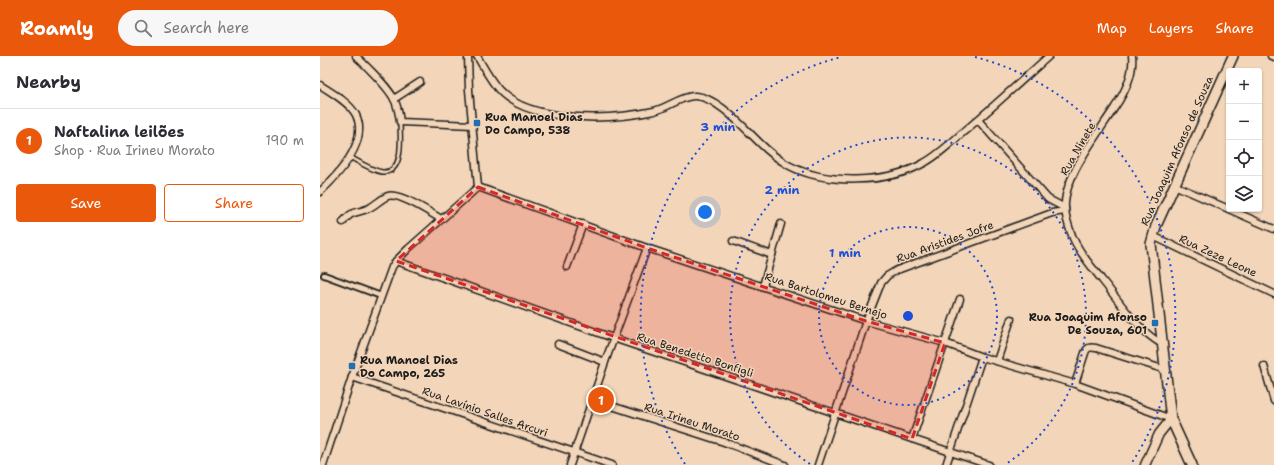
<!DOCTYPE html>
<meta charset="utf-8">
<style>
:root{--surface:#fff;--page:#f7f7f7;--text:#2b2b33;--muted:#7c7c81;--line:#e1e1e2;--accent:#ea580c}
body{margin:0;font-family:"Shantell Sans",sans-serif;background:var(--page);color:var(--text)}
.controls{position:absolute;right:12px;top:12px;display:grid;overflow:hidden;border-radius:4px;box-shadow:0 1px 3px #0004}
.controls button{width:36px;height:36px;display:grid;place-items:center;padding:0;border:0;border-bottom:1px solid var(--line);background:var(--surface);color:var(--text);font:20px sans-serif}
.you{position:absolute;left:385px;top:156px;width:14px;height:14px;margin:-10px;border:3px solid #fff;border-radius:50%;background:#1a73e8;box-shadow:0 0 0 6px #1a73e833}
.badge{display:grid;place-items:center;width:26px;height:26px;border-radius:50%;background:var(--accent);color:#fff;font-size:13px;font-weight:700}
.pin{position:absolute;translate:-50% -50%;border:2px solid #fff;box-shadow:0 1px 4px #0006}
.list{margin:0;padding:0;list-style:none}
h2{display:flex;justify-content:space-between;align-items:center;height:52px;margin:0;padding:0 16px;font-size:17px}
h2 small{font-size:13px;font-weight:400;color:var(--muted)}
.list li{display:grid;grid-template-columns:26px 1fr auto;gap:12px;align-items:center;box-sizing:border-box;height:64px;padding:0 16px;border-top:1px solid var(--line)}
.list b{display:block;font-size:15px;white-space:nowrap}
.list p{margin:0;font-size:13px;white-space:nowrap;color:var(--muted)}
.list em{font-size:13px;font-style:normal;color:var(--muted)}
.actions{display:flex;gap:8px;padding:12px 16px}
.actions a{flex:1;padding:9px 0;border:1px solid var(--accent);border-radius:4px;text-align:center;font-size:14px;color:var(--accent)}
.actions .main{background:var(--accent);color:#fff}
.icon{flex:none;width:22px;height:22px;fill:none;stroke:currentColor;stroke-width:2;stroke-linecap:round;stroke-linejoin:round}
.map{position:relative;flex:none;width:954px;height:409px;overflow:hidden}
header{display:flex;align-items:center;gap:24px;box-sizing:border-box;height:56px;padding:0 20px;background:var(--accent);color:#fff}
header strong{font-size:19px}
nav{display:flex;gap:22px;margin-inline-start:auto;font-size:14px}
.search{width:280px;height:36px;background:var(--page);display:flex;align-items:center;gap:10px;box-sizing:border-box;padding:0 14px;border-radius:22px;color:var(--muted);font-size:15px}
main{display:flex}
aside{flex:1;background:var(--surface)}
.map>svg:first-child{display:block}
</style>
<header>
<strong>Roamly</strong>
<div class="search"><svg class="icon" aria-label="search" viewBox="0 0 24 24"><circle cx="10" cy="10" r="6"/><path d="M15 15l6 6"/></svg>Search here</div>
<nav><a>Map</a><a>Layers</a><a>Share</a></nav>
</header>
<main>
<aside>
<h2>Nearby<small></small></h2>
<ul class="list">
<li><span class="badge">1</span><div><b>Naftalina leilões</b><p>Shop · Rua Irineu Morato</p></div><em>190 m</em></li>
</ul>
<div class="actions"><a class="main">Save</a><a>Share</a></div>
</aside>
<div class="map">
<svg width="954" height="409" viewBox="0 0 954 409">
<rect width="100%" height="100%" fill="#f3d6b9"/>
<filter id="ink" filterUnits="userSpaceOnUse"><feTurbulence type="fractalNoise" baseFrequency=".025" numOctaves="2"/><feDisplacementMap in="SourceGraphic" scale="8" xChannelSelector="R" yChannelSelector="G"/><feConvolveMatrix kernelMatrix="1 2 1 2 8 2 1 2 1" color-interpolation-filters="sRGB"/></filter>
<g filter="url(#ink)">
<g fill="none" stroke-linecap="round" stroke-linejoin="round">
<g stroke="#1c1c1c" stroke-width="6">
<path id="service" d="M 30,101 C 39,106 51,114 62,116 C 85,118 80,80 80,66"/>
</g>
<g stroke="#1c1c1c" stroke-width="8">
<path id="pedestrian" d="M 4,219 L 61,240"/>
</g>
<g stroke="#1c1c1c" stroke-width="9">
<g id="minor">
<path d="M 36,0 C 47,11 69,31 75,45 C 78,52 79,58 80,66 L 153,69"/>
<path d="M 157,0 C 164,12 170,24 179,34 C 210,68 292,64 334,55 C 347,52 362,40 374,40 C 396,39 426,74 441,88 C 449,96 458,103 468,109 C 505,129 567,128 604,107 C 617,100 630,88 641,78 C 671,53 700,26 729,0"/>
<path d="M 812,0 C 814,18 805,36 795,51 C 780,75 746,118 745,147 C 744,158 749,172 753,182 C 760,198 772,211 782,224 C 800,246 817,274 842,288"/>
<path d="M 951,0 L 954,1"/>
<path d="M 0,29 C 11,36 30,47 36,59 C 49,86 18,119 0,136"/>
<path d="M 74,43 L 100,26"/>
<path d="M 658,64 L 728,143 L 745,152"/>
<path d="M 854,129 L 954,173"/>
<path d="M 158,131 L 327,192 L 546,265 L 625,287 L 662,301 L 755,328 L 851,363"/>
<path d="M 23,166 C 33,154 34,158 47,153 C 55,150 60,143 68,140 C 79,136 111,157 121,163"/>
<path d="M 833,180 L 954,238"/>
<path d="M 413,185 L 452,199"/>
<path d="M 76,205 L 293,282 L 669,409"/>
<path d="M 247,211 L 263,168"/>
<path d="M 443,230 L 461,168"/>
<path d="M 238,288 L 285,306"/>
<path d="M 677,305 L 691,263"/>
<path d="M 944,310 L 954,345"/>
<path d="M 32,321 L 292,409"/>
<path d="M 755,328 L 765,297 C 767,291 770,291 776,292 L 846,314"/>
<path d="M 273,344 L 404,386 L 465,409"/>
<path d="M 592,383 L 640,243"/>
<path d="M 3,409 L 32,321 L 72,211 L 76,205 L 88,193 L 158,131 L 149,34 L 148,0"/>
<path d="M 250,409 L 285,306 L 327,192"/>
<path d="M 498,409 L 546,265 L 561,227 L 567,220 L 577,214 L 732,157 L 745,155"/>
<path d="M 626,409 L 662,301"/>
</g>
</g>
<g stroke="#1c1c1c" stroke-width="11">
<path id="tertiary" d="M 825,409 L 839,378 L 851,363"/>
</g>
<g stroke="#1c1c1c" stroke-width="12">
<path id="secondary" d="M 872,409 L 851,363 L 831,188 L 836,170 L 913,0"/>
</g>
<use href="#service" stroke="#f3d6b9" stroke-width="3"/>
<use href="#pedestrian" stroke="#f3d6b9" stroke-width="4.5"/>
<use href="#minor" stroke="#f3d6b9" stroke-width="6"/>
<use href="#tertiary" stroke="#f3d6b9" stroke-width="8"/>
<use href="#secondary" stroke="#f3d6b9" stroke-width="9"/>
</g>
</g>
<path fill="#d62828" fill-opacity="0.2" stroke="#d62828" stroke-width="3" stroke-dasharray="8 5" stroke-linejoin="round" d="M 158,131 L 327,192 L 546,265 L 625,287 L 592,383 L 76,205 Z"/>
<g fill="none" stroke="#1d4ed8" stroke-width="2" stroke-dasharray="2 4">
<circle cx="588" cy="260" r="89"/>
<path d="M490 408A178 178 0 1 1 686 408"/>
<path d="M365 408A268 268 0 0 1 521 1M655 1A268 268 0 0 1 811 408"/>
</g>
<g fill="#1f6fb2" stroke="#f3d6b9" stroke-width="1.5">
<rect x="153" y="63" width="8" height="8" rx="2"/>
<rect x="831" y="263" width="8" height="8" rx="2"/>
<rect x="28" y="306" width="8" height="8" rx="2"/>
</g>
<g text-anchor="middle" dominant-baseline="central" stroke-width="3" stroke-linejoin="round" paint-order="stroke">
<g font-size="11" font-weight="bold" fill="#1c1c1c" stroke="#f3d6b9" text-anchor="start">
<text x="165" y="61">Rua Manoel Dias<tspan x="165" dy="13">Do Campo, 538</tspan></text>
<text x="827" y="261" text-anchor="end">Rua Joaquim Afonso<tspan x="827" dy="13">De Souza, 601</tspan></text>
<text x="40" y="304">Rua Manoel Dias<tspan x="40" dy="13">Do Campo, 265</tspan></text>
</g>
<g font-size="11" fill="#1c1c1c" stroke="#f3d6b9">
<text transform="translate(758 93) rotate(-60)">Rua Ninete</text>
<text transform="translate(857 95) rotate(-66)">Rua Joaquim Afonso de Souza</text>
<text transform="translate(625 186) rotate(-20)">Rua Aristides Jofre</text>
<text transform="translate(898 200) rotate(25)">Rua Zeze Leone</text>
<text transform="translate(506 240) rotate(18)">Rua Bartolomeu Bernejo</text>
<text transform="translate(375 299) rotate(18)">Rua Benedetto Bonfigli</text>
<text transform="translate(165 356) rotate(19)">Rua Lavínio Salles Arcuri</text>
<text transform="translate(372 366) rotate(18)">Rua Irineu Morato</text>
</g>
</g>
<circle cx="588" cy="260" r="6" fill="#1d4ed8" stroke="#f3d6b9" stroke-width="2"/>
<g font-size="12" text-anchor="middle" font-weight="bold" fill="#1d4ed8" stroke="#f3d6b9" stroke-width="3" stroke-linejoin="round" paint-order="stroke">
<text x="398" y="75">3 min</text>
<text x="462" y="138">2 min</text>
<text x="525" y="201">1 min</text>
</g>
</svg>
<div class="controls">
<button>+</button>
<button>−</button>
<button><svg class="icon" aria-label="locate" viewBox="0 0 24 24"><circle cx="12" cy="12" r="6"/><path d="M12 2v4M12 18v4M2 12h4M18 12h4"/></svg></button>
<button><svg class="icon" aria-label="layers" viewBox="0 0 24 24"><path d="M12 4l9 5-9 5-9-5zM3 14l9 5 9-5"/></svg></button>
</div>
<div class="you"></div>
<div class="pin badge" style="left:281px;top:344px">1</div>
</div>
</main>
